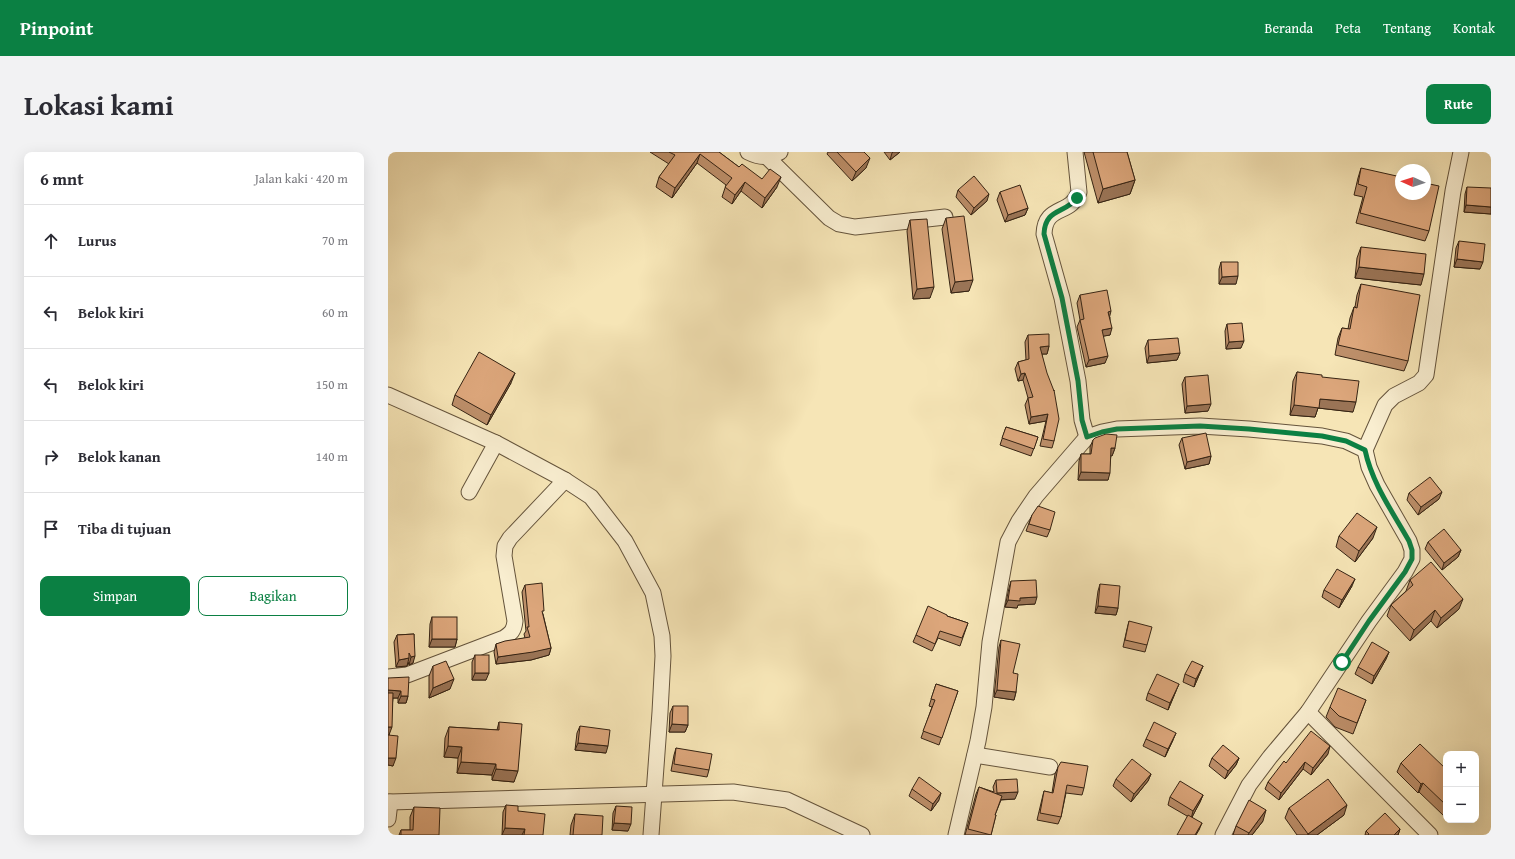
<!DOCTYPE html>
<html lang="id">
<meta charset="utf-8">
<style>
:root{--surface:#fff;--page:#f2f2f3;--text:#2b2b33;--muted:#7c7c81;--line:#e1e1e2;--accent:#0b8043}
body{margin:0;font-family:"Gentium Book Plus",serif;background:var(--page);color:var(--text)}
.controls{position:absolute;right:12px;bottom:12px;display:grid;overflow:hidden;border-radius:8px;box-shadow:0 4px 16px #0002}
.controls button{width:36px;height:36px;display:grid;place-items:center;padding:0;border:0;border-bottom:1px solid var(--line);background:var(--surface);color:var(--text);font:20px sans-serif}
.compass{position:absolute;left:1007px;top:12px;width:36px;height:36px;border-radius:50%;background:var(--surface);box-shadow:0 4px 16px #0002;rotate:273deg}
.stop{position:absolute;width:12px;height:12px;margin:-9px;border:3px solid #0b8043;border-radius:50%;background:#fff}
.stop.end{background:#0b8043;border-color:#fff;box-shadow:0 1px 4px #0008}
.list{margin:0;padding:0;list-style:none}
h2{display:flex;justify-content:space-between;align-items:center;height:52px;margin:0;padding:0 16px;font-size:17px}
h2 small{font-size:13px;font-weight:400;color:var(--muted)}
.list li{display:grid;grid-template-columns:26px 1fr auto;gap:12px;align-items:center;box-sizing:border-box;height:72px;padding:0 16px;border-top:1px solid var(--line)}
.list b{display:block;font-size:15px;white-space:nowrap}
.list em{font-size:13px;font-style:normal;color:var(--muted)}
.actions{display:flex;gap:8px;padding:12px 16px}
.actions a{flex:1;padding:9px 0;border:1px solid var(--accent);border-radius:8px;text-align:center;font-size:14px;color:var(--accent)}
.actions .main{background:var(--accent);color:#fff}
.icon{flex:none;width:22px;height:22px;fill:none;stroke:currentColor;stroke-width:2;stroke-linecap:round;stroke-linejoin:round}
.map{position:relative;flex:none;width:1103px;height:683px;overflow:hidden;border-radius:8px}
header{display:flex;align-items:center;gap:24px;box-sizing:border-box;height:56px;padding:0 20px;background:var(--accent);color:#fff}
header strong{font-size:19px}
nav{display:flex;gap:22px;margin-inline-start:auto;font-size:14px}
.intro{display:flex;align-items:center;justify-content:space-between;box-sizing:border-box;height:96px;padding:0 24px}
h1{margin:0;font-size:28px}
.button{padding:10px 18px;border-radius:8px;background:var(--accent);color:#fff;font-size:14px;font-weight:700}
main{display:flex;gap:24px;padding:0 24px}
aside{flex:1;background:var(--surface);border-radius:8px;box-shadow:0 4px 16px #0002}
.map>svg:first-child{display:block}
</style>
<header>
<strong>Pinpoint</strong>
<nav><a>Beranda</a><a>Peta</a><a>Tentang</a><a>Kontak</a></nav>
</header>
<div class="intro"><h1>Lokasi kami</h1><a class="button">Rute</a></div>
<main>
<aside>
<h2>6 mnt<small>Jalan kaki · 420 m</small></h2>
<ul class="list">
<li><svg class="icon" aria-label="ahead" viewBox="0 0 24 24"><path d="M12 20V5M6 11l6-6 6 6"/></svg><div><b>Lurus</b></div><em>70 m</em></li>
<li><svg class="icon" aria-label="left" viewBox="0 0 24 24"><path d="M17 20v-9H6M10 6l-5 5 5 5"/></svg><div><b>Belok kiri</b></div><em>60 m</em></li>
<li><svg class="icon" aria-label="left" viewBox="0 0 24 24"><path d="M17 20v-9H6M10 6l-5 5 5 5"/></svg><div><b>Belok kiri</b></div><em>150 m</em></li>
<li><svg class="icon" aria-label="right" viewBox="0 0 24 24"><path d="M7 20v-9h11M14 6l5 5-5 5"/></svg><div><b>Belok kanan</b></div><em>140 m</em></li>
<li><svg class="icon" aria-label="arrive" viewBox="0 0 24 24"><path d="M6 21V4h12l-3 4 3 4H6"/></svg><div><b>Tiba di tujuan</b></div></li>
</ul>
<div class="actions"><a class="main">Simpan</a><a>Bagikan</a></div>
</aside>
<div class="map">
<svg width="1103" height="683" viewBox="0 0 1103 683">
<rect width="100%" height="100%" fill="#f6e5b6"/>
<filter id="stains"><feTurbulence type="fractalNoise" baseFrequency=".005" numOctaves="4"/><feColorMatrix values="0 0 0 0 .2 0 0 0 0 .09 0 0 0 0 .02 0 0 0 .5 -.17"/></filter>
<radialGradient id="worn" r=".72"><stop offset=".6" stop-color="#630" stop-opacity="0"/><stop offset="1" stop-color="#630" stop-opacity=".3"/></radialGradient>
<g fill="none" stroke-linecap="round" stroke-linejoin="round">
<g stroke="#65543c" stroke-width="17">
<g id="street">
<path d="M 360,0 C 372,6 381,6 392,0"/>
<path d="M 687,0 L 691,40 C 683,64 657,52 656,82 L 674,146 L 690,229 L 694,268 L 699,285"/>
<path d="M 379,5 L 441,66 L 451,72 L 467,75 L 557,65"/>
<path d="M 0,243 L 108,291 L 177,328 L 203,345 L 237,389 L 265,441 L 274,484 L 275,504 L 272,560 L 263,683"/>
<path d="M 81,340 L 108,291"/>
<path d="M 0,525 L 19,523 L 116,486 C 123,481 126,479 127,469 L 116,404 L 117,394 L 122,386 L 177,328"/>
<path d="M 920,560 L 1042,683"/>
<path d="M 587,603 L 662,615"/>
<path d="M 0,650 L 2,650 L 0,667"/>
<path d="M 2,650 L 345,640 L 399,648 L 474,683"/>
<path d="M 568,683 L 590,589 L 596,555 L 602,490 L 620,390 L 631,369 L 648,344 L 699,285 L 714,280 L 729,277 L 812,274 L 861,277 L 934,284 L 958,289 L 977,298"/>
<path d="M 835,683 L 861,633 L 882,605 L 920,560 L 981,469 L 1017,420 L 1024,407 L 1024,398 L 1021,389 L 989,333 L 981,315 L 977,298 L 997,253 L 1006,244 L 1031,231 L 1038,223 L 1065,39 L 1073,0"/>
</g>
</g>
<use href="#street" stroke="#f9eed0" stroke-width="15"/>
</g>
<g fill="#bd8f6a" stroke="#352313">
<path d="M 262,0 L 331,0 L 351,15 L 389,35 L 374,56 L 353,39 L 344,52 L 334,45 L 338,33 L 309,11 L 284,46 L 268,35 L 271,25 L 281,12 Z"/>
<path d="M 440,0 L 476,0 L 478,16 L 464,29 L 439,2 Z"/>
<path d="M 496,0 L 512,0 L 502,8 Z"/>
<path d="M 696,0 L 739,0 L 747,28 L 742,42 L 710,51 Z"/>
<path d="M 973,16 L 1041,79 L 1037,89 L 968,71 L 975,45 L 966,43 L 970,26 Z"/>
<path d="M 1079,35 L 1103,62 L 1076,60 L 1077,42 Z"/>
<path d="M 570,38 L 599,49 L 583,63 L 568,45 Z"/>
<path d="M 612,40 L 640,56 L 637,63 L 617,70 L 609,48 Z"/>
<path d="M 558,66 L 581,139 L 563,141 L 554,77 Z"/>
<path d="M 522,68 L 542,146 L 525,147 L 519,79 Z"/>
<path d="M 1071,89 L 1092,117 L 1066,115 L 1068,96 Z"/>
<path d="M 973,95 L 1033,133 L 967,126 L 969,106 Z"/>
<path d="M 833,110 L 848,132 L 831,132 L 831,117 Z"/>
<path d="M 973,132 L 1020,209 L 1016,219 L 947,203 L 950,186 L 954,176 L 960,177 L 962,166 L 966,155 L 967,155 L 969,143 Z"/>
<path d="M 692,143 L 722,165 L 722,183 L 715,184 L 717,211 L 698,215 L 689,175 L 692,168 L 689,151 Z"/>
<path d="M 839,172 L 853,196 L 838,197 L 837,179 Z"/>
<path d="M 640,183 L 661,194 L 659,202 L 654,202 L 666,289 L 664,296 L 652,294 L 658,269 L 641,272 L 637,253 L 640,246 L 635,228 L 630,229 L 627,217 L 630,210 L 638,208 L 637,190 Z"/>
<path d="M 760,188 L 792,201 L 789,208 L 759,211 L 757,196 Z"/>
<path d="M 909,220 L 934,225 L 965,260 L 930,256 L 927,265 L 902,263 L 905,229 Z"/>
<path d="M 797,225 L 820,259 L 797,261 L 794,232 Z"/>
<path d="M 123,231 L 99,273 L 64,253 L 67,243 Z"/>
<path d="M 618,275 L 650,285 L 643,304 L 612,293 Z"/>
<path d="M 794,286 L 823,304 L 821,312 L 797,317 L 791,293 Z"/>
<path d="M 705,288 L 727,296 L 724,304 L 723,303 L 720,328 L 690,328 L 691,309 L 693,302 L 702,302 L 702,295 Z"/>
<path d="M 1021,341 L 1051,347 L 1030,363 L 1019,348 Z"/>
<path d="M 644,363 L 662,378 L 659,385 L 638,379 Z"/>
<path d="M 951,384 L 985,386 L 967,410 L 948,395 Z"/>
<path d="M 1040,390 L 1073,398 L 1070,405 L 1054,418 L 1037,397 Z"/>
<path d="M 1022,428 L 1071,457 L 1049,476 L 1043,469 L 1022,489 L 999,464 L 1003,453 L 1018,439 Z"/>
<path d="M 623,429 L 647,452 L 630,453 L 629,456 L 617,455 L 621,436 Z"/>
<path d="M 712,432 L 730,456 L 728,463 L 707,461 L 710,439 Z"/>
<path d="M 137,433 L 155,462 L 163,496 L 161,503 L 143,508 L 108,512 L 106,500 L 108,492 L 137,486 L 136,482 L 138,479 L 134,440 Z"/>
<path d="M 964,434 L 951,456 L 934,445 L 936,438 Z"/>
<path d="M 559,464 L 580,471 L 572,494 L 550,486 L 544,499 L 525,490 L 528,483 Z"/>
<path d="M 44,465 L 69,487 L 67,495 L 41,495 L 42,472 Z"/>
<path d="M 741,469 L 759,493 L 757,500 L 735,495 L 739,477 Z"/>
<path d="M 26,482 L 25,511 L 21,513 L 20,510 L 19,514 L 8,515 L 6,490 L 9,483 Z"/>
<path d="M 613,488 L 625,521 L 628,540 L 626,548 L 606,545 L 611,495 Z"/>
<path d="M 1001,500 L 998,507 L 984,532 L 967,522 L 970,515 Z"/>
<path d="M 87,503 L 98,528 L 84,528 L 84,510 Z"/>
<path d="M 45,514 L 62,537 L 41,546 L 41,524 Z"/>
<path d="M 815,514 L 806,535 L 795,530 L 797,522 Z"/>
<path d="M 0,526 L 20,544 L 18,551 L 10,551 L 10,546 L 5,546 L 1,583 L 5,614 L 0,613 Z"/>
<path d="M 548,532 L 570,539 L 551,593 L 533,586 L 544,555 L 541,554 Z"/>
<path d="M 788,539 L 780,558 L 758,548 L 760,541 Z"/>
<path d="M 978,548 L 965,582 L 947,575 L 938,565 L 942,555 Z"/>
<path d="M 285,554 L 300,573 L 297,580 L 281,580 L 282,561 Z"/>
<path d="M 111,570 L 126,630 L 104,628 L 104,623 L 69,621 L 70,606 L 56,605 L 57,586 L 61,575 L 109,578 Z"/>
<path d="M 192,574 L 218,601 L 187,598 L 189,581 Z"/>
<path d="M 758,587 L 785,588 L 777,605 L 755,594 Z"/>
<path d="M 288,596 L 321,618 L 319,625 L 283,619 L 286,603 Z"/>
<path d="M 940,602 L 923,623 L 915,617 L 891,648 L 877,637 L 880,630 L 898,611 Z"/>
<path d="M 824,606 L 851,606 L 848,613 L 837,627 L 821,614 Z"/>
<path d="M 1013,611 L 1058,617 L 1058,662 L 1056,664 L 1031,640 L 1030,641 L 1009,620 Z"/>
<path d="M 670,615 L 696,636 L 694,643 L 678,641 L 673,665 L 670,672 L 649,668 L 654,647 L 656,639 L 664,641 L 667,622 Z"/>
<path d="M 763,622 L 760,629 L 743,650 L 725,634 L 728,627 Z"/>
<path d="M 608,628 L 627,647 L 613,648 L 607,663 L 608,663 L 603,683 L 577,683 L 588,642 L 591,635 L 606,640 L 605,635 Z"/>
<path d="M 524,637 L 551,648 L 543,659 L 521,644 Z"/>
<path d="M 815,643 L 812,650 L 804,665 L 811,678 L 799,664 L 780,653 L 782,645 Z"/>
<path d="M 118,653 L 130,659 L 155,683 L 114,683 L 115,660 Z"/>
<path d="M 228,654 L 240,679 L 224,678 L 225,661 Z"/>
<path d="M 26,655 L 51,683 L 11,683 L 13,678 L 22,678 L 22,665 Z"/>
<path d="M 901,656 L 956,663 L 929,683 L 909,683 L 897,666 Z"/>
<path d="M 187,662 L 214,683 L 182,683 L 183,673 Z"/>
<path d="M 875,669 L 864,683 L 845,683 L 848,674 Z"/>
<path d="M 1012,677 L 1010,683 L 977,683 L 978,679 Z"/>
</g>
<g fill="#9a7456" stroke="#352313">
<path d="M 505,0 L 512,0 L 502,8 L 504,1 Z"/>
<path d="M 312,2 L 309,11 L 284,46 L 287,36 Z"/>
<path d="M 482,6 L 478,16 L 464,29 L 468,20 Z"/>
<path d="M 393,25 L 389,35 L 374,56 L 377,46 Z"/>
<path d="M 747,28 L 742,42 L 710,51 L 715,37 Z"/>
<path d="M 357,30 L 353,39 L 344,52 L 347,43 Z"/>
<path d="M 601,42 L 599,49 L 583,63 L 586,56 Z"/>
<path d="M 1078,53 L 1103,55 L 1103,62 L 1076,60 Z"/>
<path d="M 640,56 L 637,63 L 617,70 L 620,63 Z"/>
<path d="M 1069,107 L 1095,110 L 1092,117 L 1066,115 Z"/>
<path d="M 971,115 L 1036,122 L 1033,133 L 967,126 Z"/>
<path d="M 850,124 L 848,132 L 831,132 L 834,125 Z"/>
<path d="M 585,128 L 581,139 L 563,141 L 567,130 Z"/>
<path d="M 546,135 L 542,146 L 525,147 L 529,137 Z"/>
<path d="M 723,159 L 721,167 L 720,160 Z"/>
<path d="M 724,176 L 722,183 L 711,185 L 714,178 Z"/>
<path d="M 856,189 L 853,196 L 838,197 L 841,190 Z"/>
<path d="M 661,194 L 659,202 L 649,202 L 652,195 Z"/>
<path d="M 792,201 L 789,208 L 759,211 L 761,204 Z"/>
<path d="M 720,204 L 717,211 L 698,215 L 701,208 Z"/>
<path d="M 127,221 L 123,231 L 99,273 L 103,263 Z"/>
<path d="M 637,221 L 635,228 L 630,229 L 633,222 Z"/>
<path d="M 932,247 L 968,250 L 965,260 L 930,256 L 927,265 L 902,263 L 906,253 Z"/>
<path d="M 823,252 L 820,259 L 797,261 L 799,254 Z"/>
<path d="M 660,262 L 658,269 L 641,272 L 643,265 Z"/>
<path d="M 723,296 L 727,296 L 724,304 L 720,303 Z"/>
<path d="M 823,304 L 821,312 L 797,317 L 799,310 Z"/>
<path d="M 693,320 L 722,321 L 720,328 L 690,328 Z"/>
<path d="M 1054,340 L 1051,347 L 1030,363 L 1033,355 Z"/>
<path d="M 989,375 L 985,386 L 967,410 L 971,399 Z"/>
<path d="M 1073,398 L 1070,405 L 1054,418 L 1056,411 Z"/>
<path d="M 967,427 L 964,434 L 951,456 L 954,448 Z"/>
<path d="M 649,445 L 647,452 L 630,453 L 629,456 L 617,455 L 620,448 L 632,446 Z"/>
<path d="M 1075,447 L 1071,457 L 1049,476 L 1053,466 Z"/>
<path d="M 710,454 L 730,456 L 728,463 L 707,461 Z"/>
<path d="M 1047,458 L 1043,469 L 1022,489 L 1026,478 Z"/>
<path d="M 44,487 L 69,487 L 67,495 L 41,495 Z"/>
<path d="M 163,496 L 161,503 L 143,508 L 108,512 L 110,505 Z"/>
<path d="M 1001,500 L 998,507 L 984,532 L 986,524 Z"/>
<path d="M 27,504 L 25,511 L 21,513 L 23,505 Z"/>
<path d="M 21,506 L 19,514 L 8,515 L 11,508 Z"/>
<path d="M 815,514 L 806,535 L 808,527 Z"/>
<path d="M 87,521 L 101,521 L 98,528 L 84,528 Z"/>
<path d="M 66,527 L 62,537 L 41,546 L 45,536 Z"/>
<path d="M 791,532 L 788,539 L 780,558 L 782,551 Z"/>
<path d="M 0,538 L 13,539 L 10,546 L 0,546 Z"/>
<path d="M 609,538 L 628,540 L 626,548 L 606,545 Z"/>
<path d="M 13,544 L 20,544 L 18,551 L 10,551 Z"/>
<path d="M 284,572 L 300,573 L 297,580 L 281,580 Z"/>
<path d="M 0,575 L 4,575 L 1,583 L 0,583 Z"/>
<path d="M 788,581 L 785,588 L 777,605 L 780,597 Z"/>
<path d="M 190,591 L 220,594 L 218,601 L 187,598 Z"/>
<path d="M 60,594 L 74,595 L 70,606 L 56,605 Z"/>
<path d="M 942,594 L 940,602 L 923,623 L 925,616 Z"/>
<path d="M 0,606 L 8,606 L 5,614 L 0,613 Z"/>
<path d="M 851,606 L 848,613 L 837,627 L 840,619 Z"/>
<path d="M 73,610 L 108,612 L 104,623 L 69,621 Z"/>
<path d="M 917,610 L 915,617 L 891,648 L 893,641 Z"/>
<path d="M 108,617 L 130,619 L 126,630 L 104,628 Z"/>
<path d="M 763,622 L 760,629 L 743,650 L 746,642 Z"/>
<path d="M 1035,631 L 1031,640 L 1030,641 L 1033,632 Z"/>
<path d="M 630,640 L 627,647 L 606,648 L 609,641 Z"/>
<path d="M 553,641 L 551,648 L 543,659 L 545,652 Z"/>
<path d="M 815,643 L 812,650 L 803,667 L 805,659 Z"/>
<path d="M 959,653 L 956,663 L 929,683 L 920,683 L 920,682 Z"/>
<path d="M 878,658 L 875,669 L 864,683 L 860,683 L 861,681 Z"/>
<path d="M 226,671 L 243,672 L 240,679 L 224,678 Z"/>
<path d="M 814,671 L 811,678 L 808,683 L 807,683 Z"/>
<path d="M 117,676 L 137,677 L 134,683 L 114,683 Z"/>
<path d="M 1012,677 L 1010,683 L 1006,683 Z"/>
</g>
<g fill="#dca67b" stroke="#352313">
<path d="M 281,0 L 331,0 L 351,15 L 354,12 L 374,27 L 382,17 L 393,25 L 377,46 L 357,30 L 347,43 L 337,35 L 344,26 L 312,2 L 287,36 L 271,25 L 287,3 Z"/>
<path d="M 449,0 L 476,0 L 482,6 L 468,20 Z"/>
<path d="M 705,0 L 739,0 L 747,28 L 715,37 Z"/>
<path d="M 973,16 L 1013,25 L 1013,42 L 1037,42 L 1037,31 L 1051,34 L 1041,79 L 972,61 L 979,35 L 970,32 Z"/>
<path d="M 586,24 L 601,42 L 586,56 L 570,38 Z"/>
<path d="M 632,33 L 640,56 L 620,63 L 612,40 Z"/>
<path d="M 1079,35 L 1103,36 L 1103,55 L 1078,53 Z"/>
<path d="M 576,64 L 585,128 L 567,130 L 558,66 Z"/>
<path d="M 539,67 L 546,135 L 529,137 L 522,68 Z"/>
<path d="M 1071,89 L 1097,92 L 1095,110 L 1069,107 Z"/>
<path d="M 973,95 L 1038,102 L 1036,122 L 971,115 Z"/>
<path d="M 833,110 L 850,110 L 850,124 L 834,125 Z"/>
<path d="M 973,132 L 1032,143 L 1020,209 L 950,193 L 954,176 L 962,177 L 966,155 L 969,156 Z"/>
<path d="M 719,138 L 723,159 L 720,160 L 724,176 L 714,178 L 720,204 L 701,208 L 692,168 L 696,167 L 692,143 Z"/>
<path d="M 854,171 L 856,189 L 841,190 L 839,172 Z"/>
<path d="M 661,182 L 661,194 L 652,195 L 659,221 L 666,239 L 666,238 L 671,267 L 666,289 L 655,287 L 660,262 L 643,265 L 640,246 L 645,245 L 637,221 L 633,222 L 630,210 L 641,207 L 640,183 Z"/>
<path d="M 790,186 L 792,201 L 761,204 L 760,188 Z"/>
<path d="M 91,200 L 127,221 L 103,263 L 67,243 Z"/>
<path d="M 909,220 L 934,223 L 934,225 L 971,229 L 968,250 L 932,247 L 931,256 L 906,253 Z"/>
<path d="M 820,223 L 823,252 L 799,254 L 797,225 Z"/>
<path d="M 618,275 L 650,285 L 646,297 L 614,286 Z"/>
<path d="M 818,281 L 823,304 L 799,310 L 794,286 Z"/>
<path d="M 718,282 L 729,283 L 727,296 L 723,296 L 722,321 L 693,320 L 693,302 L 703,302 L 705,288 L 707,286 Z"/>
<path d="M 1042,325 L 1054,340 L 1033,355 L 1021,341 Z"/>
<path d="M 650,354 L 667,360 L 662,378 L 641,372 L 644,363 Z"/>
<path d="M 969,361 L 989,375 L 971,399 L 951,384 Z"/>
<path d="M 1056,377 L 1073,398 L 1056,411 L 1040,390 Z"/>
<path d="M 1043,410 L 1075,447 L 1053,466 L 1047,458 L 1026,478 L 1003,453 L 1025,433 L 1022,428 Z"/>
<path d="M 949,417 L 967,427 L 954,448 L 936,438 Z"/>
<path d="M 648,428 L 649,445 L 632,446 L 632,449 L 620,448 L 623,429 Z"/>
<path d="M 154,431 L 156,459 L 154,459 L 163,496 L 145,500 L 110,505 L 108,492 L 117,489 L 142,485 L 139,475 L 141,475 L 137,433 Z"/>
<path d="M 712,432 L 732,434 L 730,456 L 710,454 Z"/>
<path d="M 540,454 L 559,463 L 559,464 L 580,471 L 574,486 L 552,479 L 547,492 L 528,483 Z"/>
<rect x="44" y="465" width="25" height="22"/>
<path d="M 741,469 L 764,475 L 759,493 L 737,488 Z"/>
<path d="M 26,482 L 27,504 L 23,505 L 21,501 L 21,506 L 11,508 L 9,483 Z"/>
<path d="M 613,488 L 632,492 L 625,521 L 630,522 L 628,540 L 609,538 Z"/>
<path d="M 984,490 L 1001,500 L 986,524 L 970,515 Z"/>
<rect x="87" y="503" width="14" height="18"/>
<path d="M 58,509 L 66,527 L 45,536 L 45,514 Z"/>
<path d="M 804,509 L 815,514 L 808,527 L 797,522 Z"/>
<path d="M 769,522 L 791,532 L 782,551 L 760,541 Z"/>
<path d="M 21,525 L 20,544 L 13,544 L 13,539 L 0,538 L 0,526 Z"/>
<path d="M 548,532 L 570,539 L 554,586 L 535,579 L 547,548 L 543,547 Z"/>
<path d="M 950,536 L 978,548 L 969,571 L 951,564 L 942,555 Z"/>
<path d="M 0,541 L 5,541 L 4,575 L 0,575 Z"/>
<path d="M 285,554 L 300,554 L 300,573 L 284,572 Z"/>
<path d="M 111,570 L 134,572 L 130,619 L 108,617 L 108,612 L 73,610 L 74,595 L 60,594 L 61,575 L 111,578 Z"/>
<path d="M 766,570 L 788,581 L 780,597 L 758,587 Z"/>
<path d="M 192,574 L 222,578 L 220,594 L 190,591 Z"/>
<path d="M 923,579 L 942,594 L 925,616 L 917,610 L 893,641 L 880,630 L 896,609 L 898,611 Z"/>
<path d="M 0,583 L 10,584 L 8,606 L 0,606 Z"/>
<path d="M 1032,592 L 1058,617 L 1058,653 L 1035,631 L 1033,632 L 1013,611 Z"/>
<path d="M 835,593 L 851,606 L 840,619 L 824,606 Z"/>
<path d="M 288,596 L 324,602 L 321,618 L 286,612 Z"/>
<path d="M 744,607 L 763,622 L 746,642 L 728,627 Z"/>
<path d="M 673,610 L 700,614 L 696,636 L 679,633 L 673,665 L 652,661 L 656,639 L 665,641 L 670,615 Z"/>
<path d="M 531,625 L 553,641 L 545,652 L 524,637 Z"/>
<path d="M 629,627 L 630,640 L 609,641 L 608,628 Z"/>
<path d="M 940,627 L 959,653 L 920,682 L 901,656 Z"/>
<path d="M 792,629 L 815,643 L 805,659 L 782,645 Z"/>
<path d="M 591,635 L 614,644 L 607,663 L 608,663 L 603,683 L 580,677 Z"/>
<path d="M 861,648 L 878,658 L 861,681 L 848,674 Z"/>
<path d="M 118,653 L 130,654 L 130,659 L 157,662 L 155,683 L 136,683 L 137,677 L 117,676 Z"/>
<path d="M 228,654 L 244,655 L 243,672 L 226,671 Z"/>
<path d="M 26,655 L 52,656 L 51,683 L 13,683 L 13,678 L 25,678 Z"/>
<path d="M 997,661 L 1012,677 L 1006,683 L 980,683 L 981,682 L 978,679 Z"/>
<path d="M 187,662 L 215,664 L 214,683 L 185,683 Z"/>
<path d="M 800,663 L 814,671 L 807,683 L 789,683 Z"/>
</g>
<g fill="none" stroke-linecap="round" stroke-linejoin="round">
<path stroke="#0b8043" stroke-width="5" d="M 689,46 C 677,62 657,56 656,82 L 674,146 L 690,229 L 694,268 L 699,285 L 714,280 L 729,277 L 812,274 L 861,277 L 934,284 L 958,289 L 977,298 C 984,331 1004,359 1021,389 L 1024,398 L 1024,407 L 1017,420 L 981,469 L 954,510"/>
</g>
<rect width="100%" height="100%" filter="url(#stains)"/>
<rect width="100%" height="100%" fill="url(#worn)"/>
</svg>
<div class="controls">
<button>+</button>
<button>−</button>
</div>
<svg class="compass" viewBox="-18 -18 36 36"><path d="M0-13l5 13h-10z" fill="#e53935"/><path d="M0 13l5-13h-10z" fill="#7c7c81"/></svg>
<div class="stop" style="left:954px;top:510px"></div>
<div class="stop end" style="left:689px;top:46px"></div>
</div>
</main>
